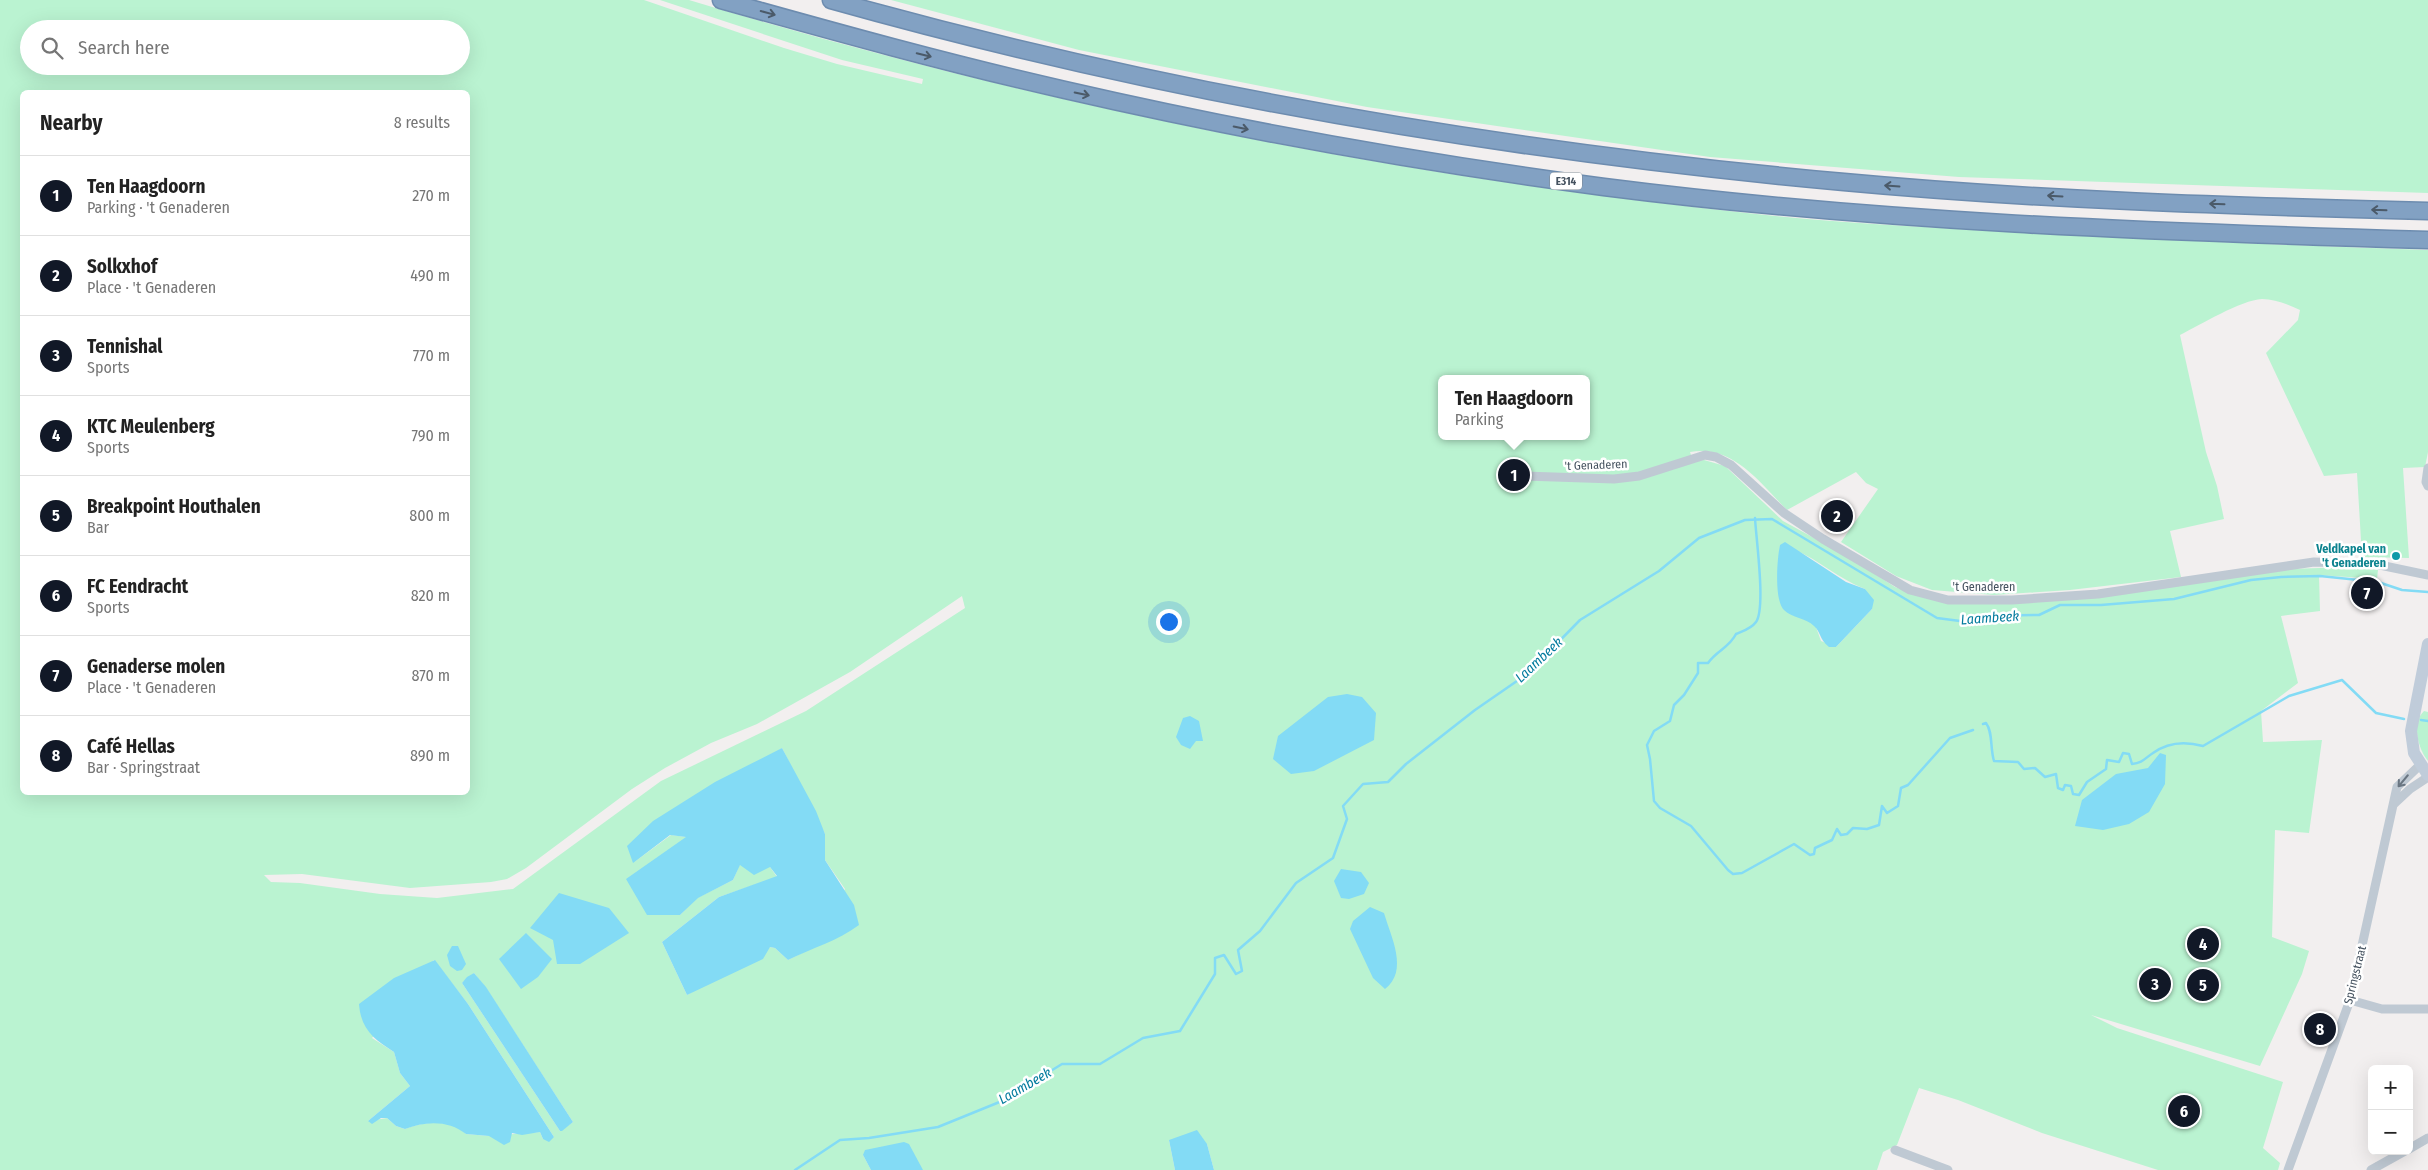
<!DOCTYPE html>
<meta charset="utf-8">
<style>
:root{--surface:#fff;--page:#f6f6f6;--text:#222;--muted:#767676;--line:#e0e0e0;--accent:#111827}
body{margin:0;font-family:"Fira Sans Condensed",sans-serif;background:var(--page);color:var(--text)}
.controls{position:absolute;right:15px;bottom:15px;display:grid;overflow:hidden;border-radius:8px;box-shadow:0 5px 20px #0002}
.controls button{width:45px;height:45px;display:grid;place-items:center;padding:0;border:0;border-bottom:1px solid var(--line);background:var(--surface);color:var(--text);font:25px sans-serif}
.you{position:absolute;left:1168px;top:621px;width:18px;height:18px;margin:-12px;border:4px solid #fff;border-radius:50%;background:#1a73e8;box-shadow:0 0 0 8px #1a73e833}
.badge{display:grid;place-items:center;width:32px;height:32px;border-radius:50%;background:var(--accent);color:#fff;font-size:16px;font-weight:700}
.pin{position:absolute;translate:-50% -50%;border:2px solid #fff;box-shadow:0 1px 5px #0006}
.popup{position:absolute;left:1438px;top:375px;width:152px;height:65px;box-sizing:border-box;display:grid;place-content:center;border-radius:8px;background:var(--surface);filter:drop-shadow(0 1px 4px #0005);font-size:16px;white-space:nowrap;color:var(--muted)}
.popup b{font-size:19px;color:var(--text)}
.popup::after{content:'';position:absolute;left:50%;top:100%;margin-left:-10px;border:10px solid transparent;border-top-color:var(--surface)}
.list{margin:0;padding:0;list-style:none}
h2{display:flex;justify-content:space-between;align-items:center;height:65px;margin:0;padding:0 20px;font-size:21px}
h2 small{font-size:16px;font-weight:400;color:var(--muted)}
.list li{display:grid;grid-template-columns:32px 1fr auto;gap:15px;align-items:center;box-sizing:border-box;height:80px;padding:0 20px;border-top:1px solid var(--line)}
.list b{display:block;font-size:19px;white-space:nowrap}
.list p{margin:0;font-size:16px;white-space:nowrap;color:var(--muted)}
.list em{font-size:16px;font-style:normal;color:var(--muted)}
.icon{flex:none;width:28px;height:28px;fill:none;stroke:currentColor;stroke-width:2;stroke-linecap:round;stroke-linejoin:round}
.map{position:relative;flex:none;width:2428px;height:1170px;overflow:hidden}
.search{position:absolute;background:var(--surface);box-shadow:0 5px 20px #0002;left:20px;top:20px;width:450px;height:55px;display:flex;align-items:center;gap:12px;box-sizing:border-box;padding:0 18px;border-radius:28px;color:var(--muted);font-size:19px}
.panel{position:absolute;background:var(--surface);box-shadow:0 5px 20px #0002;left:20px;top:90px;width:450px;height:705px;border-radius:8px}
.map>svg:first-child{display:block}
</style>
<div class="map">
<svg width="2428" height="1170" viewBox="0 0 2428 1170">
<rect width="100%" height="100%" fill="#f2efef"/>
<g fill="#baf3d1" fill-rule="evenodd">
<path d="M 0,0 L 644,0 L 784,48 L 837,64 L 922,84 L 923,79 L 842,60 L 660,0 L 689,0 C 1034,104 1388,175 1747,213 C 1847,224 1947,228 2047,234 C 2174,240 2301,246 2428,250 L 2428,452 L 2425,467 L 2403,468 L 2409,558 L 2362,557 L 2357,473 L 2324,476 L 2266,353 L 2298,320 L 2300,310 C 2289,305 2275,299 2262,299 C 2241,300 2200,325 2180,335 L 2206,452 L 2217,486 L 2224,519 L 2170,531 L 2181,577 L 2070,590 L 1994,595 L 1932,590 L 1896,576 L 1841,542 L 1878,489 L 1866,483 L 1856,472 L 1787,510 C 1760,483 1733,444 1690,452 L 1693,461 L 1704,460 L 1725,466 L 1783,521 L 1847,556 L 1895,587 L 1926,598 L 1997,604 L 2289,569 L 2350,567 L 2378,570 L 2377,579 L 2319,575 L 2320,611 L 2281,616 L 2298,683 L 2261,711 L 2263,742 L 2322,740 L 2309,833 L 2275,830 L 2272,937 L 2309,951 L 2302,974 L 2260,1066 L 2091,1015 L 2117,1028 L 2283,1082 L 2263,1148 L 2280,1163 L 2278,1170 L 2158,1170 L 2042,1133 L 1958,1100 L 1919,1088 L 1897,1145 L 1883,1152 L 1877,1170 L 1214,1170 L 1207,1144 L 1169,1140 L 1175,1170 L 923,1170 L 863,1155 L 871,1170 L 0,1170 ZM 29,29 L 461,29 L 461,66 L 29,66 ZM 22,92 L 468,92 L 468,792 L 22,792 ZM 1442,379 L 1586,379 L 1586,436 L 1442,436 ZM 1780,545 C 1811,552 1834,577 1865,589 L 1872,609 L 1836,647 L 1821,641 L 1816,627 L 1808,620 L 1778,575 ZM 962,596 L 965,608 L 806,711 L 661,781 L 513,889 L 437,898 L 380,894 L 300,883 L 271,882 L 264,875 L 302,874 L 410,888 L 491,882 L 507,879 L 526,868 L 632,789 L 665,768 L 711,743 L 757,724 L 850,672 ZM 782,748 L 825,834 L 825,860 L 845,889 L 814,947 L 788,960 L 775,948 L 770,947 L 687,995 L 662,942 L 719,897 L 777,877 L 770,867 L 740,864 L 733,880 L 697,898 L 680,915 L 686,837 L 671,835 L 633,863 ZM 434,960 L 468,1004 L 554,1137 L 543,1139 L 540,1132 L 489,1136 L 466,1134 C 451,1118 423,1122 405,1129 L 396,1126 L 387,1118 L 368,1121 L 410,1086 L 400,1073 L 394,1052 L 372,1038 ZM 474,973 L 486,988 L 573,1122 L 560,1131 L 462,983 Z"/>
<path d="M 891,0 L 2428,0 L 2428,193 L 1959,177 L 1710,157 L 1367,107 L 1079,50 Z"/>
<path d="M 2424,711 L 2428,712 L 2428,761 C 2418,749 2411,723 2424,711 Z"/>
</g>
<g fill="#83dbf5">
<path d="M 1785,542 L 1846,582 L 1865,589 L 1874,600 L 1872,609 L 1836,647 L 1829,647 C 1819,639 1821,632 1814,626 C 1806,618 1792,618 1784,610 C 1774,600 1777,559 1780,545 Z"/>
<path d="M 1347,694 L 1362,697 L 1376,713 L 1374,740 L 1314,771 L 1291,774 L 1273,759 L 1278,736 L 1328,697 Z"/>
<path d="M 1190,716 L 1199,721 L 1203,741 L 1196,741 L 1190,749 L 1181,745 L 1176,737 L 1183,718 Z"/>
<path d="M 782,748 L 816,811 L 825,834 L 825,860 L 854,905 L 859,925 C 838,941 812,948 788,960 L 775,948 L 770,947 L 763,959 L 687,995 L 662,942 L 719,897 L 777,876 L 770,867 L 754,875 L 740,865 L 733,880 L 698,898 L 680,915 L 647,915 L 626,879 L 686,837 L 670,835 L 633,863 L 627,846 L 653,821 L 715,782 Z"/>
<path d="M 2160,753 L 2166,755 L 2165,784 L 2149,812 L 2129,824 L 2103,830 L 2075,826 L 2082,800 L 2116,774 L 2148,768 Z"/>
<path d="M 1341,869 L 1361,872 L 1369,883 L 1364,894 L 1349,899 L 1341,898 L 1334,881 Z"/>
<path d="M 559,893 L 609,908 L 629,933 L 580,964 L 557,964 L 553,940 L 530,928 Z"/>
<path d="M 1370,907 L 1384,913 C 1391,937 1409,971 1385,989 L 1373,978 L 1350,929 L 1353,921 Z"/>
<path d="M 526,933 L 552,959 L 538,977 L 521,989 L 499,959 Z"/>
<path d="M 452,946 L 458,946 L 466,964 L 462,970 L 457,971 L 450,966 L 447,955 Z"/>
<path d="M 435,960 L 468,1004 L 554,1137 L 549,1142 L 543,1139 L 540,1132 L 522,1135 L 512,1133 L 510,1142 L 504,1145 L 489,1136 L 466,1134 C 449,1120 425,1121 405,1129 L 396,1126 L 387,1118 L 381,1118 L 372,1124 L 368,1121 L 410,1086 L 400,1073 L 394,1052 C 374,1039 361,1030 359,1004 L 394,978 Z"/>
<path d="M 474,973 L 486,987 L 573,1122 L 562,1131 L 560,1131 L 462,983 L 467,977 Z"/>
<path d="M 1197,1130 L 1207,1144 L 1214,1170 L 1175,1170 L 1169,1140 Z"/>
<path d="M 904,1142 L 909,1144 L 923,1170 L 871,1170 L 863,1155 L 865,1150 Z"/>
</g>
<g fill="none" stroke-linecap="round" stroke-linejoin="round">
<g stroke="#83dbf5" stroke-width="2.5">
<path d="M 1755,518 C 1756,538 1766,608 1756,622 C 1751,629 1743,631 1736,634 C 1729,648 1717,650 1708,663 L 1698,663 L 1698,673 L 1684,695 L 1674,705 L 1670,721 L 1654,731 L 1647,745 L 1650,759 L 1654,801 L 1660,808 L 1691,826 L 1728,870 L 1733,874 L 1742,873 L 1794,844 L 1810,855 L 1814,854 L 1815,848 L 1832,840 L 1837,829 L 1841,835 L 1847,834 L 1853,828 L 1867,829 L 1879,825 L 1882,806 L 1887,813 L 1898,806 L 1901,788 L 1908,785 L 1950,738 L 1973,730"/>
<path d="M 2421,720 L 2428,721"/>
<path d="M 1983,724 L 1986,723 C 1993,732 1990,748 1994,761 L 2018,762 L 2024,769 L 2035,768 L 2045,777 L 2056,774 L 2058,788 L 2063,790 L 2065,785 L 2071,786 L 2073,794 L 2079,795 L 2087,782 L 2106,769 L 2107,760 L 2119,762 L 2123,753 L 2129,754 L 2132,764 C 2143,763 2145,758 2153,753 C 2168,742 2185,741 2203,746 L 2289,696 L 2342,680 L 2376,713 L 2404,719"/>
<path d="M 795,1170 L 840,1140 L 869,1138 L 938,1127 L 1002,1101 L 1062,1064 L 1100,1064 L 1143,1038 L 1180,1031 L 1215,974 L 1215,958 L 1224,955 L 1236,974 L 1242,971 L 1238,950 L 1260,931 L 1296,883 L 1333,858 L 1347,819 L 1343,806 L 1363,784 L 1388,782 L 1406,764 L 1475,710 L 1527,674 L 1580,620 L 1659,571 L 1699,538 L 1745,520 L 1772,519 L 1937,618 L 1960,621 L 1973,616 L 2039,615 L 2060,605 L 2101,605 L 2174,599 L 2251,580 L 2281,577 L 2320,576 L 2378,582 L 2402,590 L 2428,592"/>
</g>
<g stroke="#6d8caf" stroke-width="19">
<g id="highway">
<path d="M 721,0 C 835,32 950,64 1065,90 C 1243,131 1423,163 1604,187 C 1877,222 2153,232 2428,240"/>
<path d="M 831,0 C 1162,93 1502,151 1844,182 C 2038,200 2233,206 2428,211"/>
</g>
</g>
<g stroke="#bfc9d3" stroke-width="9">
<path d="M 2428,468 L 2426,482 L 2428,486"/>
<path d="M 1524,476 L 1614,479 L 1639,476 L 1705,455 L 1716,457 L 1731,465 L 1784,513 L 1823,539 L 1910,590 L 1948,600 L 2012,600 L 2098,594 L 2314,562 L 2375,564 L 2428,575"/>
<path d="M 2395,803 L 2410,789 L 2428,777"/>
<path d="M 2350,1000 L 2382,1009 L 2428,1009"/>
<path d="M 2409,1149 L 2428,1138"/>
<path d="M 1895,1150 L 1948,1170"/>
<path d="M 2288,1170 L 2350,1000 L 2397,787 L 2420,765"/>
<path d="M 2371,1170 L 2405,1151"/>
</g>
<path stroke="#c0ccda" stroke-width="12" d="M 2428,644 L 2411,731 L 2414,753 L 2428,775"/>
<use href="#highway" stroke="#82a1c3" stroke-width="16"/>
</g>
<defs><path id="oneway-shaft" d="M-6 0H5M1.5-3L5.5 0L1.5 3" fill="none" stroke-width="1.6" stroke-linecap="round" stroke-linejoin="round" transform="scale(1.25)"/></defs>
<g stroke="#4b5a69">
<use href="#oneway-shaft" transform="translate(768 13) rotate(15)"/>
<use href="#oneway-shaft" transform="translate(924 55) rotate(14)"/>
<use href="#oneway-shaft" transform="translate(1082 94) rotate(12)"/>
<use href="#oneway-shaft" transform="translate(1241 128) rotate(12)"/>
<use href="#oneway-shaft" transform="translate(1892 186) rotate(-176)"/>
<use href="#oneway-shaft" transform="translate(2055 196) rotate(-177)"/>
<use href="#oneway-shaft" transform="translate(2217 204) rotate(-178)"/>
<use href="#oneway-shaft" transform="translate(2379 210) rotate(-178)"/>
</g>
<use stroke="#6a7682" href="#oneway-shaft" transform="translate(2403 781) rotate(130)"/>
<circle fill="#0f9aa8" stroke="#fff" stroke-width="2" cx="2396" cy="556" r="5"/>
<g text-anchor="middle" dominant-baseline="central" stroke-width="5" stroke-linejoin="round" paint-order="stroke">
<rect fill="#fff" stroke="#7d868f" stroke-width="1" x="1550" y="172.5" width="32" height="17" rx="4"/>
<g font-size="11" font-weight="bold" fill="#45525f">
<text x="1566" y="181">E314</text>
</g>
<g font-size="12" fill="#45525f" stroke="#fff">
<text transform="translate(1596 465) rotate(-2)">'t Genaderen</text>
<text x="1984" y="587">'t Genaderen</text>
<text transform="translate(2355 975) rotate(-76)">Springstraat</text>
</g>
<g font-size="12" font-weight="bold" fill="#0d838f" stroke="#fff" text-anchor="end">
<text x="2386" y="549">Veldkapel van<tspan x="2386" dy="14">'t Genaderen</tspan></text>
</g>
<g font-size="14" font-style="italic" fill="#037b9e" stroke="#fff">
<text transform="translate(1990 618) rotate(-4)">Laambeek</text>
<text transform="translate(1539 660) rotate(-43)">Laambeek</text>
<text transform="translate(1025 1086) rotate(-30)">Laambeek</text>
</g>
</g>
</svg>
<div class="controls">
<button>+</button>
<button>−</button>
</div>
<div class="you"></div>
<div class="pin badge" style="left:1514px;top:475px">1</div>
<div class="popup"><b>Ten Haagdoorn</b>Parking</div>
<div class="pin badge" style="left:1837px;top:516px">2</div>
<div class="pin badge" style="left:2155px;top:984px">3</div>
<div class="pin badge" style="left:2203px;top:944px">4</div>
<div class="pin badge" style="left:2203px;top:985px">5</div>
<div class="pin badge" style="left:2184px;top:1111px">6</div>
<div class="pin badge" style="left:2367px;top:593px">7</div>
<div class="pin badge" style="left:2320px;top:1029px">8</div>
<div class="search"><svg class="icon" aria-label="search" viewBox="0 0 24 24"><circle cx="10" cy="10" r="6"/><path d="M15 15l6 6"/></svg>Search here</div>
<section class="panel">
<h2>Nearby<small>8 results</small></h2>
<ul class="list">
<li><span class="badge">1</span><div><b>Ten Haagdoorn</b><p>Parking · 't Genaderen</p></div><em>270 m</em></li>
<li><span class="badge">2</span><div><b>Solkxhof</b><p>Place · 't Genaderen</p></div><em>490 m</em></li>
<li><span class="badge">3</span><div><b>Tennishal</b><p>Sports</p></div><em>770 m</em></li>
<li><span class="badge">4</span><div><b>KTC Meulenberg</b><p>Sports</p></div><em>790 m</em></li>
<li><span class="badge">5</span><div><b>Breakpoint Houthalen</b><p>Bar</p></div><em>800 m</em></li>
<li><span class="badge">6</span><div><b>FC Eendracht</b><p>Sports</p></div><em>820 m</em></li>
<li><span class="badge">7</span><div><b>Genaderse molen</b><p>Place · 't Genaderen</p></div><em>870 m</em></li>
<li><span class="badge">8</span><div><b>Café Hellas</b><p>Bar · Springstraat</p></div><em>890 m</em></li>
</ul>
</section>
</div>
